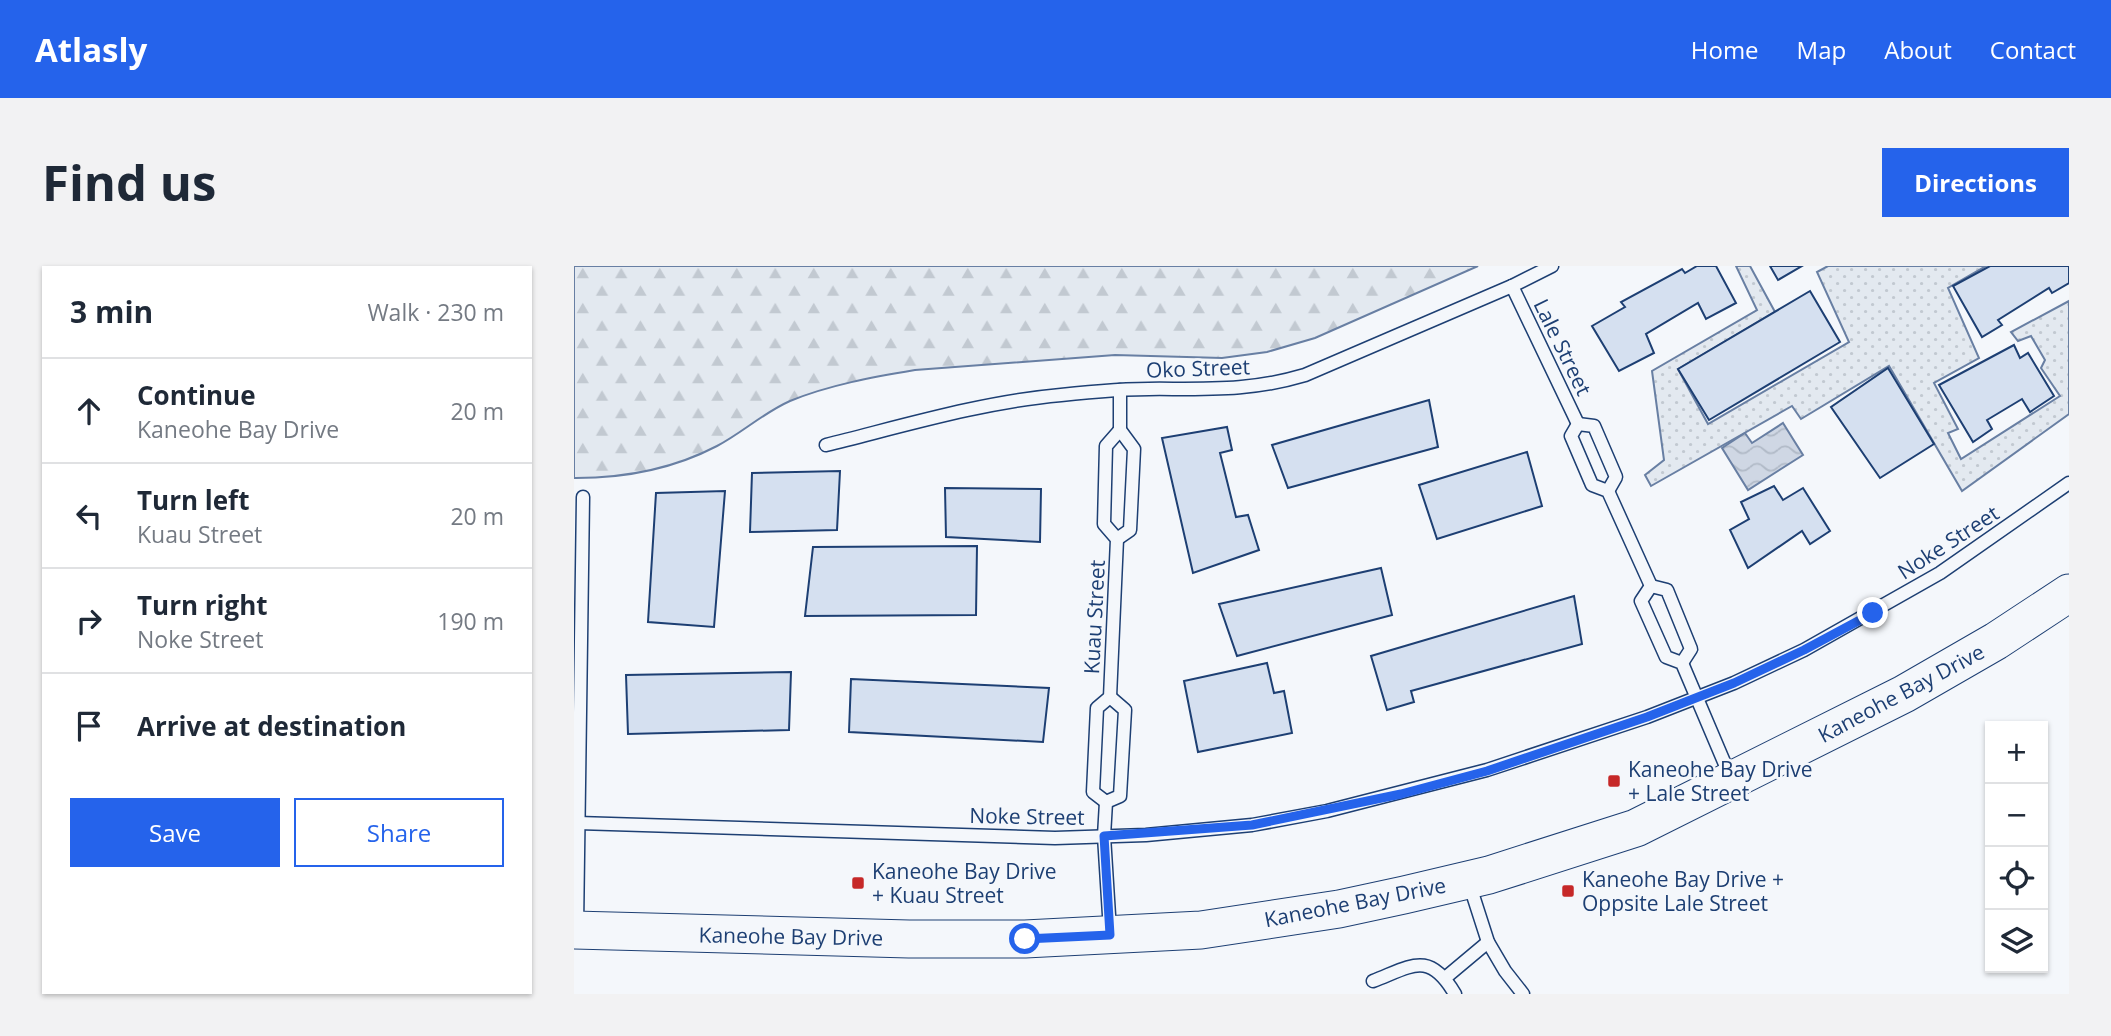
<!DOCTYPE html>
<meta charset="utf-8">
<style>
:root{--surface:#fff;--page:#f2f2f3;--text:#1f2937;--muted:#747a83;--line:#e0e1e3;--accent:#2563eb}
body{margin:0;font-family:"Open Sans",sans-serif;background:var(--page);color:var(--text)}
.controls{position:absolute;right:21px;bottom:21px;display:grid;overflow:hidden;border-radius:0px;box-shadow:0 2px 5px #0004}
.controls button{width:63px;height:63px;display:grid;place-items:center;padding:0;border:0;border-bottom:2px solid var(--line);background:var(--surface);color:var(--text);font:35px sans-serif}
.stop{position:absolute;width:21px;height:21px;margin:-16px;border:5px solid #2563eb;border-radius:50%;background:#fff}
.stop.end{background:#2563eb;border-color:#fff;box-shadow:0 2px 7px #0008}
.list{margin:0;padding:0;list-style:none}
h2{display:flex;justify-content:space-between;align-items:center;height:91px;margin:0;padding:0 28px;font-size:30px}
h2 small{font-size:23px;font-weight:400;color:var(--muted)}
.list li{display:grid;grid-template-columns:46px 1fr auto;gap:21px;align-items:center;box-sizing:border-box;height:105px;padding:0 28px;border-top:2px solid var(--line)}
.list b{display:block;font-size:26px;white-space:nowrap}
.list p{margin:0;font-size:23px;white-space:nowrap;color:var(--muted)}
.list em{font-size:23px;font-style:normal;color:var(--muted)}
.actions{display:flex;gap:14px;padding:21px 28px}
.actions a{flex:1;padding:16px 0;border:2px solid var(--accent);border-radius:0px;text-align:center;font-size:24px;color:var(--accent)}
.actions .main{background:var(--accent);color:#fff}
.icon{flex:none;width:38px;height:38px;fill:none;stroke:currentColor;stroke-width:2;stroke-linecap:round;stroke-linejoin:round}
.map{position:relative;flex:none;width:1495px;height:728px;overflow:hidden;border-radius:0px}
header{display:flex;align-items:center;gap:42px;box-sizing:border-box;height:98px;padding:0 35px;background:var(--accent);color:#fff}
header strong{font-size:33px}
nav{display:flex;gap:38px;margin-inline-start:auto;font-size:24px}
.intro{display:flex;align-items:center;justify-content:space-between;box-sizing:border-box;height:168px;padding:0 42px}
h1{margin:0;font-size:49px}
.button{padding:18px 32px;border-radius:0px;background:var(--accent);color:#fff;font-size:24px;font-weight:700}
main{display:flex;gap:42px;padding:0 42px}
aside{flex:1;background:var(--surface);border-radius:0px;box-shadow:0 2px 5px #0004}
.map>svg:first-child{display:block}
</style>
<header>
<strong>Atlasly</strong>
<nav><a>Home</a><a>Map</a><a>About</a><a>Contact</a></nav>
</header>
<div class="intro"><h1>Find us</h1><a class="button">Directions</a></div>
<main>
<aside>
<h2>3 min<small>Walk · 230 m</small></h2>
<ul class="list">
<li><svg class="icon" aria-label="ahead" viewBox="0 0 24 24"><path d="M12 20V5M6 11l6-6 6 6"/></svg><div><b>Continue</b><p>Kaneohe Bay Drive</p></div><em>20 m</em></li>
<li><svg class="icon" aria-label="left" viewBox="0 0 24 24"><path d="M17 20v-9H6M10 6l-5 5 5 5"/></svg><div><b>Turn left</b><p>Kuau Street</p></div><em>20 m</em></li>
<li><svg class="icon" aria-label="right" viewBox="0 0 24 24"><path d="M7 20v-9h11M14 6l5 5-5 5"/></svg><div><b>Turn right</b><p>Noke Street</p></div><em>190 m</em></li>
<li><svg class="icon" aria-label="arrive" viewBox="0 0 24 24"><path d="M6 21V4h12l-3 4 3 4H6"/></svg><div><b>Arrive at destination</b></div></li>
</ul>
<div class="actions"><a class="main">Save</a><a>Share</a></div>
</aside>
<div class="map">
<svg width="1495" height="728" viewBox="0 0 1495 728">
<defs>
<pattern id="grass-dots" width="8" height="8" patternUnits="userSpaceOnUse" patternTransform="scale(1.75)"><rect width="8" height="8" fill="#e3e9f0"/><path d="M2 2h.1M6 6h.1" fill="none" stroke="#c2c9d1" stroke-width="1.8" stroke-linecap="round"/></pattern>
<pattern id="forest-firs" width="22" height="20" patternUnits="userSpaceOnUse" patternTransform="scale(1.75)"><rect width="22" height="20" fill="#e3e9f0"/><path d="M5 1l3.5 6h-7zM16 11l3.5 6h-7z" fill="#c2c9d1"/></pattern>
<pattern id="water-waves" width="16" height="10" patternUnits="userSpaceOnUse" patternTransform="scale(1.75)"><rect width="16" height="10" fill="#cfd7e4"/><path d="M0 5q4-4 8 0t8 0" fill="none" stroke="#b1bac7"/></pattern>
</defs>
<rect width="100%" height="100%" fill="#f4f7fb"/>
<path fill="url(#grass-dots)" stroke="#687fa3" stroke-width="2" d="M 1162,0 L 1176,0 L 1201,46 L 1104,103 L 1134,158 L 1275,76 L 1243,6 L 1254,0 L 1412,0 L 1374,22 L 1405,92 L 1360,117 L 1384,163 L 1374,167 L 1387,193 L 1486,130 L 1467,102 L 1471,94 L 1457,70 L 1444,75 L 1437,66 L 1495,35 L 1495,148 L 1388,225 L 1315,100 L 1227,153 L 1218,140 L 1077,220 L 1071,209 L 1090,194 L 1078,105 L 1183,44 Z"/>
<path fill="url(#forest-firs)" stroke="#687fa3" stroke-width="2" d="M 0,0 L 904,0 L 741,72 L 693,86 L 648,92 L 541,89 L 341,104 C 299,111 255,119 216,135 C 189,147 168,167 143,180 C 99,203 52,212 2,212 L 0,212 Z"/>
<path fill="url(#water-waves)" stroke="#687fa3" stroke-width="2" d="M 1209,157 L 1229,189 L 1174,224 L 1148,182 L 1171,167 L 1178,177 Z"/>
<g fill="#d5e0f0" stroke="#1d3f73" stroke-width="2">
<path d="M 1123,0 L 1142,0 L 1162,37 L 1132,53 L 1124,37 L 1072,68 L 1080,87 L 1045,105 L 1018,60 L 1051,41 L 1047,36 L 1108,3 L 1111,7 Z"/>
<path d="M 1196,0 L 1228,0 L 1204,14 Z"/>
<path d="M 1416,0 L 1495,0 L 1495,17 L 1478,27 L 1475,22 L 1424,54 L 1428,59 L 1408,71 L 1379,20 Z"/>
<path d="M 1236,25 L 1266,76 L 1135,154 L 1104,103 Z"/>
<path d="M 1440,79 L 1446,92 L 1454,87 L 1480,130 L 1456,146 L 1448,133 L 1413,154 L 1418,163 L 1399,176 L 1365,119 Z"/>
<path d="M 1314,102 L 1360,178 L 1306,212 L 1257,141 Z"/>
<path d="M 855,134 L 864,181 L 714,222 L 698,179 Z"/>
<path d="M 653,161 L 658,184 L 646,187 L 662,251 L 674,249 L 685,284 L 619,307 L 588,172 Z"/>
<path d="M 953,186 L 968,240 L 863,273 L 845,219 Z"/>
<path d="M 266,205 L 263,264 L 176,266 L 178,207 Z"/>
<path d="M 1200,220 L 1209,234 L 1229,222 L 1256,265 L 1236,278 L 1228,265 L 1174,302 L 1156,264 L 1175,253 L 1167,236 Z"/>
<path d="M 371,222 L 467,223 L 466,276 L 372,271 Z"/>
<path d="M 151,225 L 140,361 L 74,356 L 82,227 Z"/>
<path d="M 403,280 L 402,349 L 231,350 L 239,281 Z"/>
<path d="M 807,302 L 818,349 L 663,390 L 645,338 Z"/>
<path d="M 1000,330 L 1008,378 L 837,425 L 840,436 L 813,444 L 797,390 Z"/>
<path d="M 693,397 L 700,427 L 710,425 L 718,467 L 624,486 L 610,415 Z"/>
<path d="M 217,406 L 215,464 L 54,468 L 52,409 Z"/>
<path d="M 277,413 L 475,422 L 469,476 L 275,466 Z"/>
</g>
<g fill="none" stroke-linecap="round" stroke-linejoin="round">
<g stroke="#1d3f73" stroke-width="15">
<g id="lane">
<path d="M 938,20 L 1004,158"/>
<path d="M 1004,158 L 997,170 L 1018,219 L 1034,225 L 1077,320"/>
<path d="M 1004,158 L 1020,160 L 1042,211 L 1034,225"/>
<path d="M 252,179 C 329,160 408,136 487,129 C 524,125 561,122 599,123 C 647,123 684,123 731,109 L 938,20 L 978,0"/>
<path d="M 543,273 L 556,264 L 560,183 L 546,164 L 546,124"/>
<path d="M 1077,320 L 1067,335 L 1092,391 L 1108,397 L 1156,510"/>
<path d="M 1077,320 L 1093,324 L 1117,383 L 1108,397"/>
<path d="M 532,536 L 519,526 L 523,442 L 536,431 L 543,273 L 530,258 L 532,180 L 546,164"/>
<path d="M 532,536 L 530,570 L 536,665"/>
<path d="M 532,536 L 546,530 L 551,444 L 536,431"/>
<path d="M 4,557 L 481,572 L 572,569 L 678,559 L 753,545 L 913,504 L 1073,451 L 1160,417 L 1230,384 L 1366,307 L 1495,217"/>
<path d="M 895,617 L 914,676 L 931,705 L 949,728"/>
<path d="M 3,661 L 9,231"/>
<path d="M 871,712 L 914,676"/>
<path d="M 799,715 C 838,700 855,684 881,728"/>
</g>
</g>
<g stroke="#1d3f73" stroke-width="39">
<path id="secondary" d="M 0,664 L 335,673 L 451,673 L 627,664 L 765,643 L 830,629 L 915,609 L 1062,562 L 1330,428 L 1422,375 L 1495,327"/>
</g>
<use href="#lane" stroke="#f4f7fb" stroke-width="12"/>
<use href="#secondary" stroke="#f4f7fb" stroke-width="37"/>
</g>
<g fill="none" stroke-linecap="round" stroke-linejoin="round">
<path stroke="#2563eb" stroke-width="9" d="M 451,673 L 536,669 L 530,570 L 678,559 L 827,528 L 913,505 L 1073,451 L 1160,417 L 1230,384 L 1299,347"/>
</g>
<g fill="#c62828" stroke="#f4f7fb" stroke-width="2.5">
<rect x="1033" y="508" width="14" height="14" rx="3.5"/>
<rect x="277" y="610" width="14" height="14" rx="3.5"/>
<rect x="987" y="618" width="14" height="14" rx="3.5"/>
</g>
<g text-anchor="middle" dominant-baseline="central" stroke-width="5" stroke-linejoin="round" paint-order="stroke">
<g font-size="21" fill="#1d3f73" stroke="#f4f7fb">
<text transform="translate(989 81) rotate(64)">Lale Street</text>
<text transform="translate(624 102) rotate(-2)">Oko Street</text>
<text transform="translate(1374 276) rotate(-33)">Noke Street</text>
<text transform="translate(520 351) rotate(-87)">Kuau Street</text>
<text transform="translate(1327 427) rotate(-28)">Kaneohe Bay Drive</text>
<text transform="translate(453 550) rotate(1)">Noke Street</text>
<text transform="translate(781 636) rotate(-11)">Kaneohe Bay Drive</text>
<text transform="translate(217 670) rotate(1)">Kaneohe Bay Drive</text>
</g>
<g font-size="21" fill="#1d3f73" stroke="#f4f7fb" text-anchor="start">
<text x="1054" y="503">Kaneohe Bay Drive<tspan x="1054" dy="24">+ Lale Street</tspan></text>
<text x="298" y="605">Kaneohe Bay Drive<tspan x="298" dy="24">+ Kuau Street</tspan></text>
<text x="1008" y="613">Kaneohe Bay Drive +<tspan x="1008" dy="24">Oppsite Lale Street</tspan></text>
</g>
</g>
</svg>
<div class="controls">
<button>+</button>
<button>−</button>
<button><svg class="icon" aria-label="locate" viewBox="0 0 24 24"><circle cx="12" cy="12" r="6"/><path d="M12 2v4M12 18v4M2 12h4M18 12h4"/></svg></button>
<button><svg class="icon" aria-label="layers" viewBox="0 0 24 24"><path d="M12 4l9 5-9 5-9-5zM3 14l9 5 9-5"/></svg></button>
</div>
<div class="stop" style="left:451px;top:673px"></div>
<div class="stop end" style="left:1299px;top:347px"></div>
</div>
</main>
